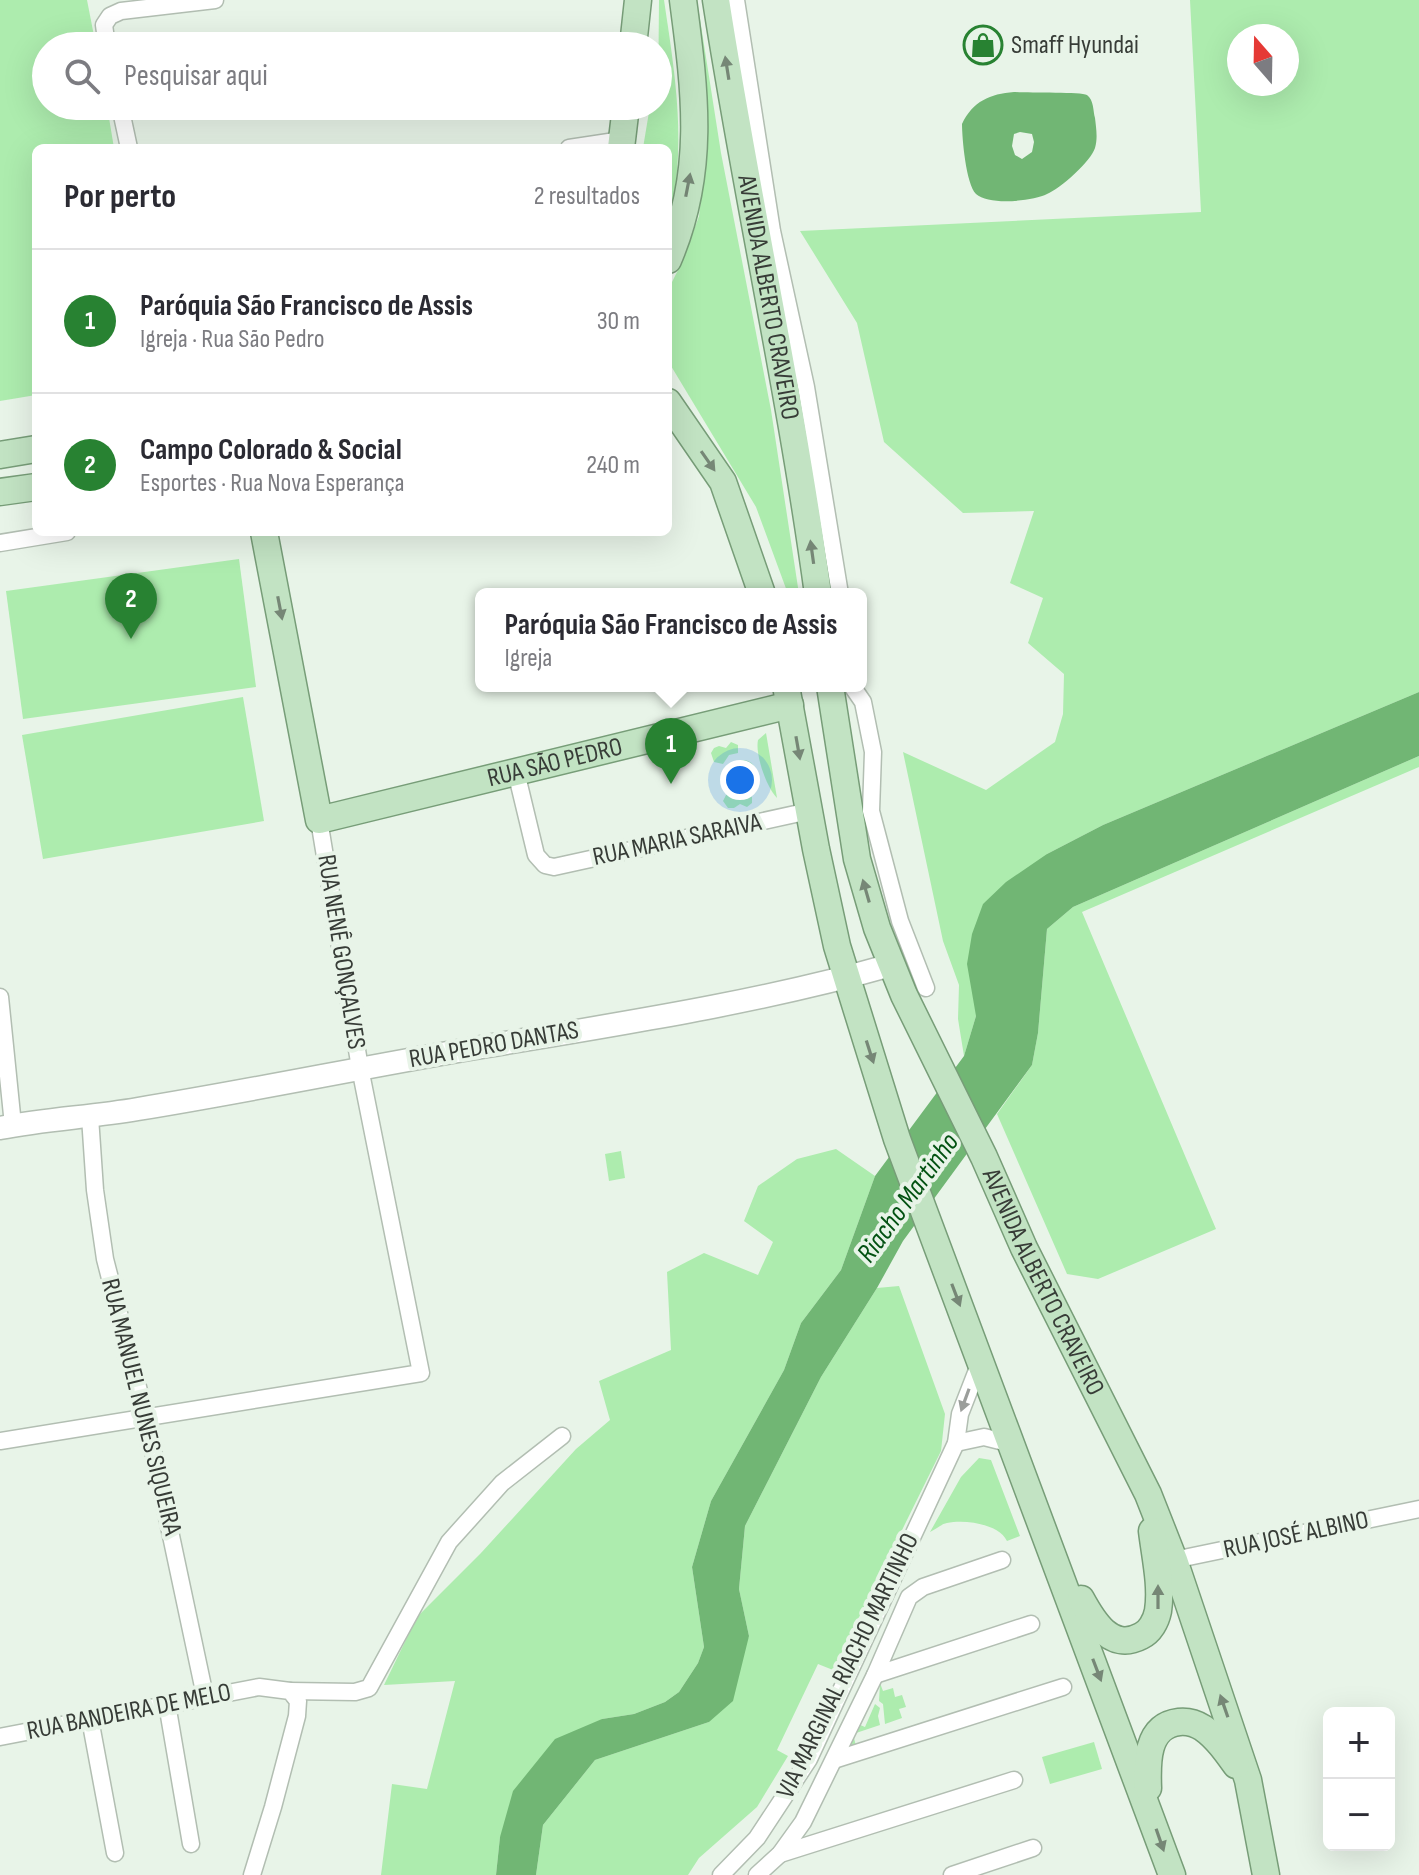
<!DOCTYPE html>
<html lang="pt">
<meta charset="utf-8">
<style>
:root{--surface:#fff;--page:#f7f7f7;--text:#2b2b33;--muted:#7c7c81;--line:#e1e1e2;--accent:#288232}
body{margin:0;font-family:"Sofia Sans Condensed",sans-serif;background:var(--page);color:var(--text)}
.controls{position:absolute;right:24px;bottom:24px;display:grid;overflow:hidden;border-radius:12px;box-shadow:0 8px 32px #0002}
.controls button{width:72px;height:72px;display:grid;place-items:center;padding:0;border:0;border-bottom:2px solid var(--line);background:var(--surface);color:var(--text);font:40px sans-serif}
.compass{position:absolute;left:1227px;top:24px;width:72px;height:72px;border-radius:50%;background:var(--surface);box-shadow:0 8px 32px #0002;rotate:340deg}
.you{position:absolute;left:740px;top:780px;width:28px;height:28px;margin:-20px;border:6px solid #fff;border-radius:50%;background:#1a73e8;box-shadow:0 0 0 12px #1a73e833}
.badge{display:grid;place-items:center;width:52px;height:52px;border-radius:50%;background:var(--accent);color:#fff;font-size:26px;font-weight:700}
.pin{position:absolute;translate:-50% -66px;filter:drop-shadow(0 2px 4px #0008)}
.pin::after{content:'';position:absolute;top:42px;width:28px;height:24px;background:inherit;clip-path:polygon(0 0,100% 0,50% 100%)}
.popup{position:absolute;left:475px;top:588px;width:392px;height:104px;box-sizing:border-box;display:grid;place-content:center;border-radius:12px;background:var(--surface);filter:drop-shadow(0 2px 6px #0005);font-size:26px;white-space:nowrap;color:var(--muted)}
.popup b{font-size:30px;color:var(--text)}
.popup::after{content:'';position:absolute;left:50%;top:100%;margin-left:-16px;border:16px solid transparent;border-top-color:var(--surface)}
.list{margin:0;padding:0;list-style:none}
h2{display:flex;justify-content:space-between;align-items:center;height:104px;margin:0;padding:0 32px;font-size:34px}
h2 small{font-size:26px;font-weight:400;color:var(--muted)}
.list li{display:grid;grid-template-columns:52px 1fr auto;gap:24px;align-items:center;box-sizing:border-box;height:144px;padding:0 32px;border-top:2px solid var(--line)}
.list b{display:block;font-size:30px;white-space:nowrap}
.list p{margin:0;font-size:26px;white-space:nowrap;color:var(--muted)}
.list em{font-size:26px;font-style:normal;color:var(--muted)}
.icon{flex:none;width:44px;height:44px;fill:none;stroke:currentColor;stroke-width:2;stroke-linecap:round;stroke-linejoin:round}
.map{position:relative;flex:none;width:1419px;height:1875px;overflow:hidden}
.search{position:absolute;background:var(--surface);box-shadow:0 8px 32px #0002;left:32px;top:32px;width:640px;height:88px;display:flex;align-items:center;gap:20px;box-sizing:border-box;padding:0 28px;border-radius:44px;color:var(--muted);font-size:30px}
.panel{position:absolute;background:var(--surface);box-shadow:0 8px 32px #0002;left:32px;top:144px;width:640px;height:392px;border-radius:12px}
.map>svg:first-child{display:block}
</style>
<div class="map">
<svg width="1419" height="1875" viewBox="0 0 1419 1875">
<rect width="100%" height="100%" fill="#e8f4e8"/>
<g fill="#adecae" fill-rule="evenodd">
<path d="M 0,0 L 87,0 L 96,46 L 46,46 L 46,106 L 107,106 L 114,148 L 36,148 L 36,395 L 0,401 Z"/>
<path d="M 659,0 L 664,0 C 675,74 688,150 668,223 L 668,148 L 643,148 L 650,106 L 658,106 Z"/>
<path d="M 691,0 L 697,0 L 721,153 L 771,410 L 799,594 L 788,594 L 756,507 L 668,361 L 668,290 L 684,258 L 699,216 L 706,158 L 702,74 Z"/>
<path d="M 1190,0 L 1419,0 L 1419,692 L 1103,825 L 1047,854 L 976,1016 L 964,1056 L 958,1019 L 959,985 L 943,941 L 903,752 L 986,790 L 1055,742 L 1063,714 L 1064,674 L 1028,643 L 1043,598 L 1010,583 L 1034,511 L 963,513 L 884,442 L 857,323 L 800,231 L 1201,212 ZM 1239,36 L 1287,36 L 1287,84 L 1239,84 Z"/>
<path d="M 239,559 L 256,687 L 23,719 L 6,591 Z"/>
<path d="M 243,697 L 264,821 L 43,859 L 22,735 Z"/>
<path d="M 766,733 L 777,798 C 766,787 755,754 758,740 Z"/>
<path d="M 731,742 L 738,745 L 738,753 L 729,755 L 723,764 L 714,762 L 711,753 L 714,748 L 719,746 L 726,748 Z"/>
<path d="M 1419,756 L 1419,767 L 1082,912 L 1216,1229 L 1098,1279 L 1067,1274 L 997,1114 L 1032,1065 L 1038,1033 L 1047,929 L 1073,907 Z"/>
<circle cx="743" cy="773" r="13"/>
<path d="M 728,791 L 734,791 L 740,796 L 748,794 L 752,797 L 752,803 L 747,807 L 740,804 L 734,808 L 728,808 L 723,801 Z"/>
<path d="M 836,1149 L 875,1176 L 841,1270 L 801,1323 L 784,1370 L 711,1501 L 692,1567 L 704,1647 L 698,1663 L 679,1692 L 665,1702 L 634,1714 L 602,1719 L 500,1837 L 496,1875 L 381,1875 L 392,1784 L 427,1789 L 455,1681 L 384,1685 L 417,1617 L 481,1553 L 576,1449 L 610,1420 L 599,1381 L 671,1350 L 667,1272 L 704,1253 L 758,1275 L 773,1242 L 744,1221 L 758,1186 L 797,1159 Z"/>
<path d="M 621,1151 L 625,1178 L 609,1181 L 605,1154 Z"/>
<path d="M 899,1286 L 945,1414 L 941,1451 L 833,1670 L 818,1664 L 777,1750 L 788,1756 L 757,1807 L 699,1858 L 688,1875 L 536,1875 L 543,1825 L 595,1760 L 709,1722 L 749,1636 L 739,1589 L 745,1526 L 821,1377 L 877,1288 Z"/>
<path d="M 979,1458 L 991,1460 L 1020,1536 L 1007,1541 C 999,1524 965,1519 947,1523 C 941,1524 935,1530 930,1532 L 961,1477 Z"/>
<path d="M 880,1683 L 883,1691 L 893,1688 L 895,1697 L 902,1695 L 906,1707 L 899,1709 L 902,1718 L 885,1724 L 883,1704 L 879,1701 Z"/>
<path d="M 875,1704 L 880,1708 L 878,1716 L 880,1725 L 853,1734 L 856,1746 L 846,1749 L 858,1724 L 865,1727 Z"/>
<path d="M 1094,1742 L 1102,1769 L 1050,1784 L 1042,1757 Z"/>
</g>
<g fill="#71b674" fill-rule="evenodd">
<path d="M 1014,92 C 1027,93 1081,92 1087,95 C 1094,100 1093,111 1095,118 C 1096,127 1098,138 1095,148 C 1091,161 1060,189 1047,194 C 1033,201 989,206 976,194 C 966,184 962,138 962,124 C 973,101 990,94 1014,92 ZM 1020,132 L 1032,134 L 1034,142 L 1032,152 L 1022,159 L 1015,155 L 1012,146 L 1014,134 Z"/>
<path d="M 1419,692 L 1419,756 L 1073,907 L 1047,929 L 1038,1033 L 1032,1065 L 903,1241 L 877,1288 L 821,1377 L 745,1526 L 739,1589 L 749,1636 L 733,1701 L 709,1722 L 595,1760 L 543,1825 L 536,1875 L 496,1875 L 500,1837 L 513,1791 L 555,1739 L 602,1719 L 634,1714 L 665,1702 L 679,1692 L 698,1663 L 704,1647 L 692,1567 L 711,1501 L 784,1370 L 801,1323 L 841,1270 L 875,1176 L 964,1056 L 976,1016 L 967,964 L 972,934 L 983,904 L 1006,882 L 1047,854 L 1103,825 Z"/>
</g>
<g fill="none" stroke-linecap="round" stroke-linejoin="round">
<g stroke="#b2beb2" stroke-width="19">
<g id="street">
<path d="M 736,0 L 772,231 L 806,387 L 840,594"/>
<path d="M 107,46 L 104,25 L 110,16 L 121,11 L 215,0"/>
<path d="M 120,106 L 129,148"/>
<path d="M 569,148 L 622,140"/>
<path d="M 0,543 L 67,532"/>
<path d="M 852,686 L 863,702 L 873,752 L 871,811 L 900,921 L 926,988"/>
<path d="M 516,772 L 536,855 L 545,865 L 554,867 L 809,811"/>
<path d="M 0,997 L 13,1125"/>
<path d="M 90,1117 L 95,1190 L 105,1259 L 146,1418 L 205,1696"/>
<path d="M 0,1441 L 421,1373 L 360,1068 L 319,820"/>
<path d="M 956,1443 L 984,1437 L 1012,1444"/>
<path d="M 1174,1560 L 1419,1509"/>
<path d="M 875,1675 L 1031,1624"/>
<path d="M 290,1691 L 355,1692 L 369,1688 L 449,1542 L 502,1483 L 562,1436"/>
<path d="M 167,1704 L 191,1844"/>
<path d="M 90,1719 L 115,1853"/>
<path d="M 0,1737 L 259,1687 L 290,1691 L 298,1701 L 297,1716 L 273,1807 L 252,1875"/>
<path d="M 834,1760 L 1063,1687"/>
<path d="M 780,1854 L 1014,1780"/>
<path d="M 721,1875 L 757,1838 L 809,1759 L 956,1443 L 960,1414 L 981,1360"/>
<path d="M 757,1875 L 780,1854 L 803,1822 L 875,1675 L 909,1597 L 923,1587 L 1002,1560"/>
<path d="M 952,1875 L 1033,1848"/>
</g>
</g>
<g stroke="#b2beb2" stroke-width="25">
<path id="secondary" d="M 0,1128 C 45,1119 92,1117 138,1109 C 249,1091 359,1068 470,1049 C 611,1025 754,1004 891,965"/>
</g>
<g stroke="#779d78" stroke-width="29">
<g id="primary">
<path id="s1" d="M 716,0 C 747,199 791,395 818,594"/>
<path d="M 633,46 L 638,0"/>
<path d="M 621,148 L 626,106"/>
<path d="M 668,260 C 706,172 695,91 683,0"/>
<path d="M 668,402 L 723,482 L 762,594"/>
<path d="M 0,455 L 36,449"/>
<path d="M 0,492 L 36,487"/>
<path id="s2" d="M 264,532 L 319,820 L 790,705"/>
<path d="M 786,686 L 816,849 L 837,946 L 897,1139 L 1172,1875"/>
<path id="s3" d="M 830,686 L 857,859 L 877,928 L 904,995 L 984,1157 L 1024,1248 L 1148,1494 L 1174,1560 L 1248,1780 L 1266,1875"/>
<path d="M 1081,1599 C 1093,1621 1111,1652 1141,1636 C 1150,1632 1156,1621 1158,1611 C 1162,1586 1155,1556 1152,1531"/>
<path d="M 1148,1788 C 1147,1763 1146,1726 1179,1722 C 1188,1721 1195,1723 1203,1728 C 1216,1737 1226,1751 1236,1765"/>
</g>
</g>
<use href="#street" stroke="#fff" stroke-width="16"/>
<use href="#secondary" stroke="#fff" stroke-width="22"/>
<use href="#primary" stroke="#c2e3c3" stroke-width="26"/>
</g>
<defs><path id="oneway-solid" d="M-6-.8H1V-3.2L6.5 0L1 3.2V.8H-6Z" transform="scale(2)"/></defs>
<g fill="#768776">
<use href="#oneway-solid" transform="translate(727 68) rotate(-99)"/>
<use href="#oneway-solid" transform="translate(688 185) rotate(-79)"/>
<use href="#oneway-solid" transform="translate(708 461) rotate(55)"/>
<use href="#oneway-solid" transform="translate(812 552) rotate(-98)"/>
<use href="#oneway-solid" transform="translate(280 608) rotate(79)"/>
<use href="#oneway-solid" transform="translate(798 748) rotate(80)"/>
<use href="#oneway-solid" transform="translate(866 891) rotate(-106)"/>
<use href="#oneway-solid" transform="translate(870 1052) rotate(72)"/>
<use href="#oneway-solid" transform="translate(956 1295) rotate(69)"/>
<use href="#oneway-solid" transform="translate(1158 1597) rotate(-90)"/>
<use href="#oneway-solid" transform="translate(1097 1670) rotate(69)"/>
<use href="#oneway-solid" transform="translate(1224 1706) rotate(-109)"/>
<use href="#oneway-solid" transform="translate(1160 1840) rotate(71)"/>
</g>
<use fill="#9b9e9b" href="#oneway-solid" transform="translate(965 1400) rotate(110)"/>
<defs>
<g id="shop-ring" transform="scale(2)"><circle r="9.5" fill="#e8f4e8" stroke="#288232" stroke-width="1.5"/><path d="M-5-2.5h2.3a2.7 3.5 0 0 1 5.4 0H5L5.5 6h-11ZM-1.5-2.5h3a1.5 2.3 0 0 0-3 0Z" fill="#288232"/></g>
</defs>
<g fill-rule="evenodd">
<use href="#shop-ring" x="983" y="45"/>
</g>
<g text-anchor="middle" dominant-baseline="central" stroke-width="8" stroke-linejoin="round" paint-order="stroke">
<g font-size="26" fill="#373c37" stroke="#e8f4e8" text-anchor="start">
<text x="1011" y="45">Smaff Hyundai</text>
</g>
<g font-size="26" fill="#373c37" stroke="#e8f4e8">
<text stroke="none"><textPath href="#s1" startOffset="302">AVENIDA ALBERTO CRAVEIRO</textPath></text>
<text stroke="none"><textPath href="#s2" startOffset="536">RUA SÃO PEDRO</textPath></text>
<text transform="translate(677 840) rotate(-12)">RUA MARIA SARAIVA</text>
<text transform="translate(341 952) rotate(81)">RUA NENÊ GONÇALVES</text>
<text transform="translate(494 1045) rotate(-10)">RUA PEDRO DANTAS</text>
<text stroke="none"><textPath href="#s3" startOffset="638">AVENIDA ALBERTO CRAVEIRO</textPath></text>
<text transform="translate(141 1407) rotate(76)">RUA MANUEL NUNES SIQUEIRA</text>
<text transform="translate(1296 1535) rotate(-12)">RUA JOSÉ ALBINO</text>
<text transform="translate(848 1666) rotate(-64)">VIA MARGINAL RIACHO MARTINHO</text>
<text transform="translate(129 1712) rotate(-11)">RUA BANDEIRA DE MELO</text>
</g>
<g font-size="28" font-style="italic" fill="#035212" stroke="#e8f4e8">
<text transform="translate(908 1198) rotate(-54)">Riacho Martinho</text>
</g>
</g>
</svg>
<div class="controls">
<button>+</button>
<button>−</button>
</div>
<svg class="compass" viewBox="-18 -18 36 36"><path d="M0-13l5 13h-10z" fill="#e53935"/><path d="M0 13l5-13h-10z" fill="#7c7c81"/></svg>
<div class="you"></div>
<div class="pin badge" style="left:671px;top:784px">1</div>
<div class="popup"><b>Paróquia São Francisco de Assis</b>Igreja</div>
<div class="pin badge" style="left:131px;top:639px">2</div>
<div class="search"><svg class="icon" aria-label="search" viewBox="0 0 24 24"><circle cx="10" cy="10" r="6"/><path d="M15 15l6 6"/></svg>Pesquisar aqui</div>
<section class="panel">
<h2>Por perto<small>2 resultados</small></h2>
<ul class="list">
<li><span class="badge">1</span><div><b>Paróquia São Francisco de Assis</b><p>Igreja · Rua São Pedro</p></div><em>30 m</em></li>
<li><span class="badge">2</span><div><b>Campo Colorado &amp; Social</b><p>Esportes · Rua Nova Esperança</p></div><em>240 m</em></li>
</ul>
</section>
</div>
